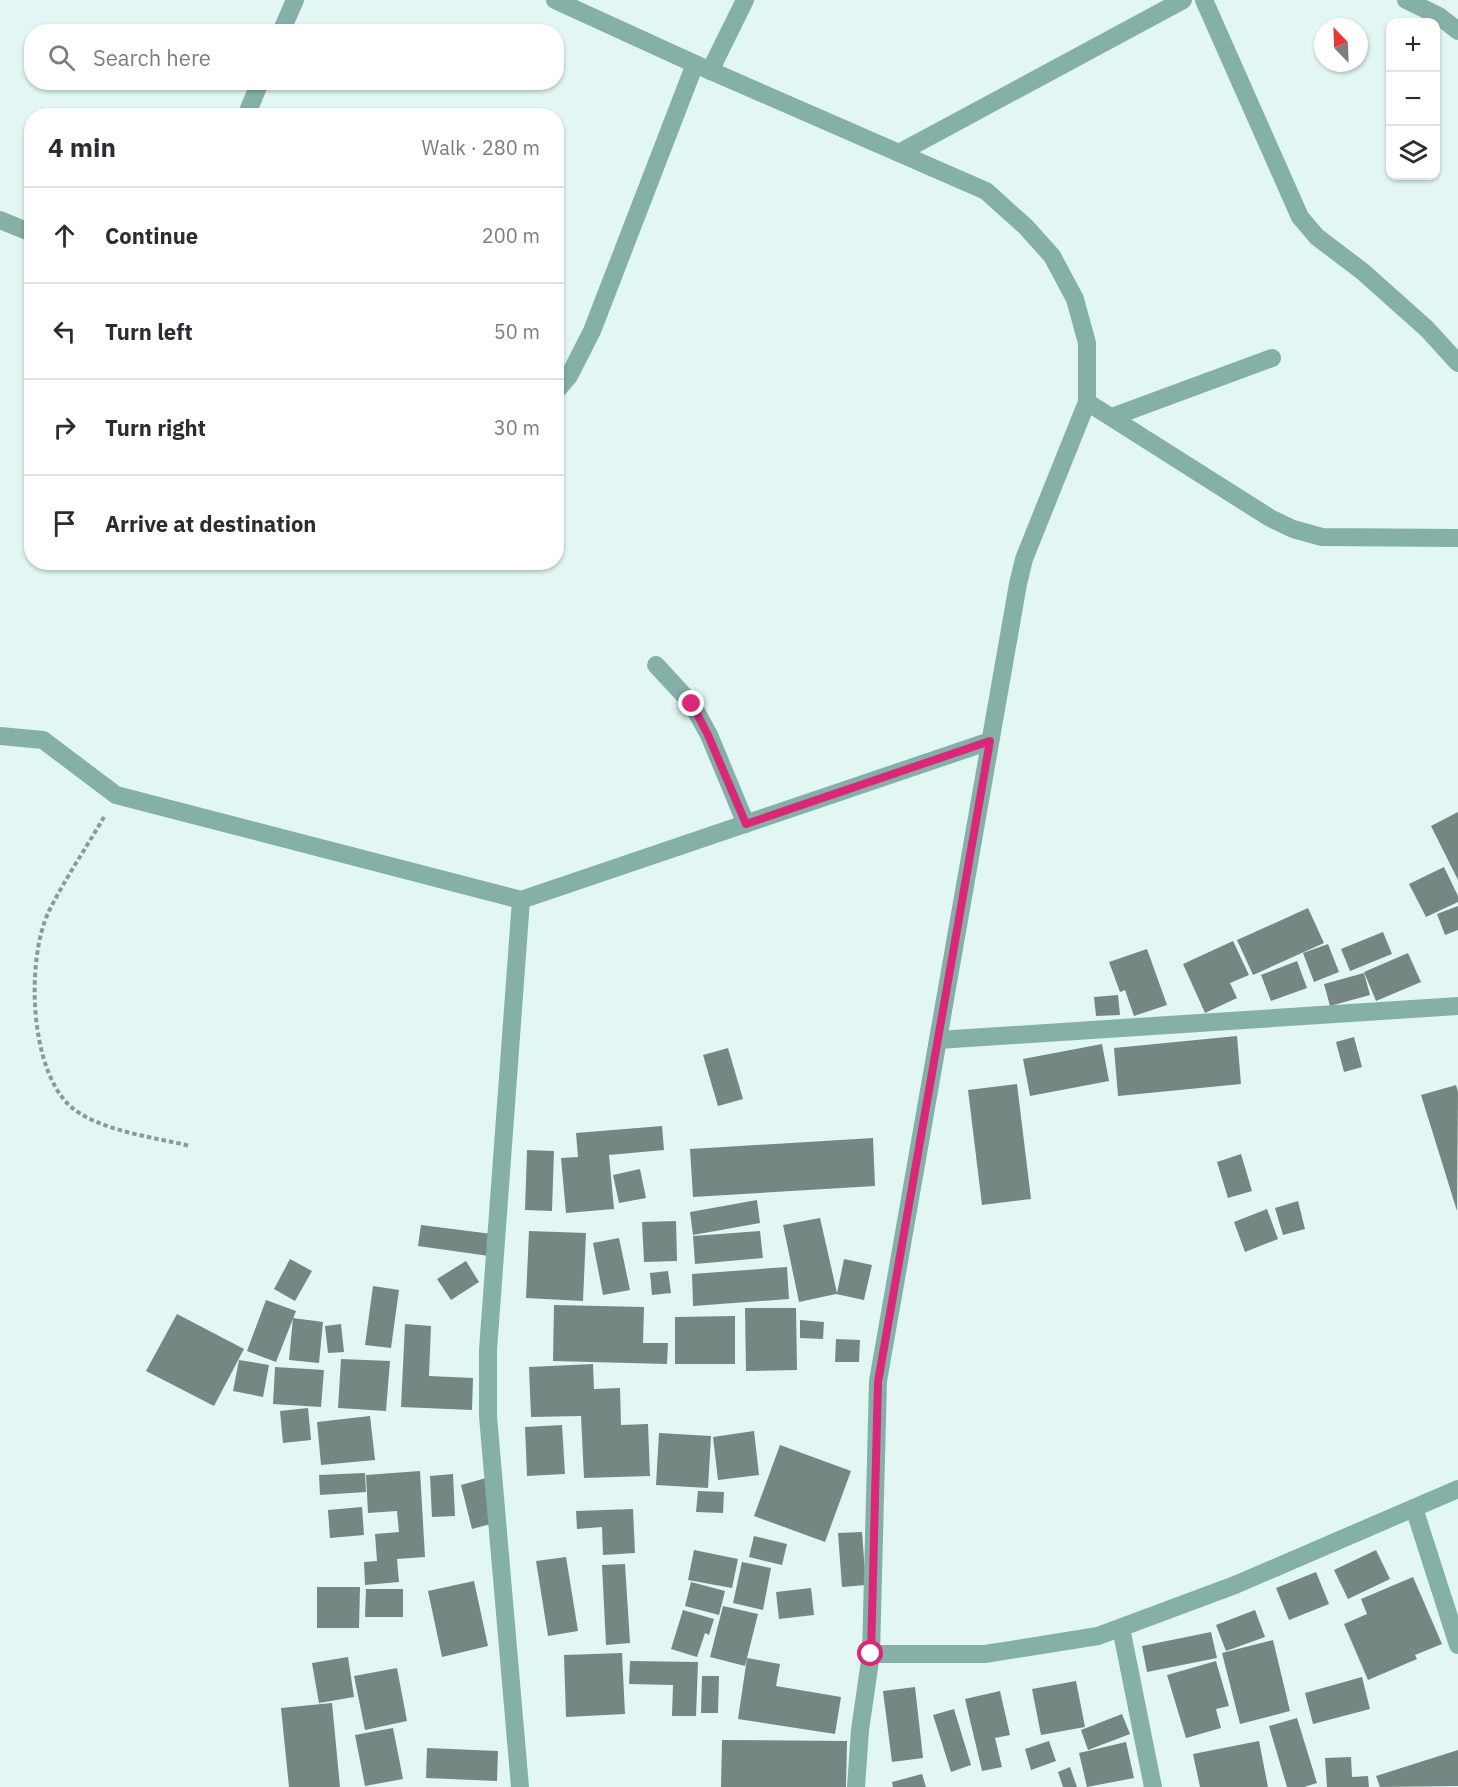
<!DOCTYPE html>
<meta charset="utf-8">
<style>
:root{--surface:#fff;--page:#f7f7f7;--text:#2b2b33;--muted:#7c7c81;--line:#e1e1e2}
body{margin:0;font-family:"IBM Plex Sans",sans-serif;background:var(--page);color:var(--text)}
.controls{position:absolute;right:18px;top:18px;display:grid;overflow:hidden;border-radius:12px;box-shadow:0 2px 4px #0004}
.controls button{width:54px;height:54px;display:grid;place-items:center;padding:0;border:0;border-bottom:2px solid var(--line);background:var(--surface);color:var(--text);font:30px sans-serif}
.compass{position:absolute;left:1314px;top:18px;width:54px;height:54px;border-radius:50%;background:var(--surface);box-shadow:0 2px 4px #0004;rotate:337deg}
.stop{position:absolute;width:18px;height:18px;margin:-14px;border:4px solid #db2777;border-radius:50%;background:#fff}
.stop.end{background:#db2777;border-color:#fff;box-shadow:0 2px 6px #0008}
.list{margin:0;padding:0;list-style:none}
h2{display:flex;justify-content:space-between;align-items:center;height:78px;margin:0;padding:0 24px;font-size:26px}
h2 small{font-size:20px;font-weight:400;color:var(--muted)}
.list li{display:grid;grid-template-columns:39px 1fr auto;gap:18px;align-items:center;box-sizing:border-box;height:96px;padding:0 24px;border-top:2px solid var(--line)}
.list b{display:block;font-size:22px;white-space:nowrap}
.list em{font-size:20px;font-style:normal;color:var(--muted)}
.icon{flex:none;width:33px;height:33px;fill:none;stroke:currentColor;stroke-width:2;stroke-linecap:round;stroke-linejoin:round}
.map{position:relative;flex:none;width:1458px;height:1787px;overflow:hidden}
.search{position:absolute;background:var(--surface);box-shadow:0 2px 4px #0004;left:24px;top:24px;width:540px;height:66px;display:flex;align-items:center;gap:15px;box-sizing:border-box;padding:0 21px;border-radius:24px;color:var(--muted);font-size:22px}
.panel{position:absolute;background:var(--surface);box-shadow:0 2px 4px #0004;left:24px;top:108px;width:540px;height:462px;border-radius:24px}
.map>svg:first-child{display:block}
</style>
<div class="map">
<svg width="1458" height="1787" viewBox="0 0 1458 1787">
<rect width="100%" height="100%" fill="#e2f7f3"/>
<g fill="#748783">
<path d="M 1458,812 L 1458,880 L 1431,826 Z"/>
<path d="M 1444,867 L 1458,896 L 1458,902 L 1426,917 L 1409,884 Z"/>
<path d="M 1458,906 L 1458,930 L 1445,935 L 1437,914 Z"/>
<path d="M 1308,908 L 1324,943 L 1253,975 L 1237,940 Z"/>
<path d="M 1383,932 L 1392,954 L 1350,971 L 1341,949 Z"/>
<path d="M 1233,941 L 1249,975 L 1230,983 L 1237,998 L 1205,1013 L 1183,964 Z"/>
<path d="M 1328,944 L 1339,972 L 1314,982 L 1303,953 Z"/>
<path d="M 1147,949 L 1167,1005 L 1134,1016 L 1125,990 L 1120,992 L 1109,962 Z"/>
<path d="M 1408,953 L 1421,982 L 1376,1001 L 1364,972 Z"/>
<path d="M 1297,961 L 1307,988 L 1271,1001 L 1261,975 Z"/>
<path d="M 1364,973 L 1370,995 L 1330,1006 L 1324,984 Z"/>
<path d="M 1118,995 L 1120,1015 L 1096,1016 L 1094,997 Z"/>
<path d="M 1237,1036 L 1241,1084 L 1118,1096 L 1114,1048 Z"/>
<path d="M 1354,1037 L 1362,1067 L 1344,1072 L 1336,1042 Z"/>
<path d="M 1102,1044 L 1109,1081 L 1030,1096 L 1023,1059 Z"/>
<path d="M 728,1048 L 743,1099 L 718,1106 L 703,1055 Z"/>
<path d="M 1017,1084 L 1031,1199 L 982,1205 L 968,1090 Z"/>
<path d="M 1456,1085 L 1458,1092 L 1457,1211 L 1421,1095 Z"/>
<path d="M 662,1126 L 664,1150 L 609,1155 L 614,1209 L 566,1213 L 561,1158 L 578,1157 L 576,1133 Z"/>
<path d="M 873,1138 L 875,1186 L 693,1197 L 690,1149 Z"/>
<path d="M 527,1150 L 554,1151 L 552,1211 L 525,1210 Z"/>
<path d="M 1241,1154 L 1252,1191 L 1228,1198 L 1217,1162 Z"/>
<path d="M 640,1169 L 646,1198 L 619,1203 L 613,1175 Z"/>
<path d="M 757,1200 L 760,1223 L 693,1235 L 690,1212 Z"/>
<path d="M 1298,1201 L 1305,1229 L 1283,1235 L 1275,1208 Z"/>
<path d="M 1267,1209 L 1278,1239 L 1245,1252 L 1234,1222 Z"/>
<path d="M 820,1218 L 837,1293 L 844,1259 L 872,1265 L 864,1300 L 836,1294 L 799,1302 L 783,1225 Z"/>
<path d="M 676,1221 L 677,1261 L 644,1262 L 642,1222 Z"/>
<path d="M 421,1225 L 492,1234 L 489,1256 L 418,1246 Z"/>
<path d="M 529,1231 L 586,1233 L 583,1301 L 526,1298 Z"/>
<path d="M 760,1231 L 763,1258 L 695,1264 L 693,1236 Z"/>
<path d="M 619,1238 L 630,1290 L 603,1295 L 593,1243 Z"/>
<path d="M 290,1259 L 312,1271 L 295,1301 L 274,1289 Z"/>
<path d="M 466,1261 L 479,1282 L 451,1300 L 437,1279 Z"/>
<path d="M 787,1267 L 789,1299 L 693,1306 L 692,1274 Z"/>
<path d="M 668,1271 L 671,1293 L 652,1295 L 650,1273 Z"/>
<path d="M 373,1286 L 399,1290 L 391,1348 L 365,1345 Z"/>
<path d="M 266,1300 L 296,1311 L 276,1362 L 247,1351 Z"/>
<path d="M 554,1305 L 644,1307 L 643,1343 L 668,1343 L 667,1364 L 553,1361 Z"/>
<path d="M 745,1308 L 796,1308 L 797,1370 L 746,1371 Z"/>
<path d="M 177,1314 L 244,1349 L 214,1406 L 146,1371 Z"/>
<path d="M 735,1316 L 735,1364 L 675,1364 L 675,1317 Z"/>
<path d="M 293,1318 L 323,1322 L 319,1363 L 289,1360 Z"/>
<path d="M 800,1320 L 824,1322 L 823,1339 L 800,1338 Z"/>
<path d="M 341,1324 L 344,1352 L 328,1353 L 325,1326 Z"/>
<path d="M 405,1324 L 431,1326 L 429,1376 L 473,1378 L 472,1410 L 401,1407 Z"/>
<path d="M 836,1339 L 860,1340 L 859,1362 L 835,1362 Z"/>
<path d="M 341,1359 L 390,1361 L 386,1411 L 338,1408 Z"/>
<path d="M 239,1360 L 269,1365 L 263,1397 L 233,1391 Z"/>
<path d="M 593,1364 L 594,1389 L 620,1388 L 621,1425 L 648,1424 L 650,1476 L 584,1478 L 581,1416 L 531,1417 L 529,1367 Z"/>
<path d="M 275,1367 L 324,1370 L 321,1407 L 273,1404 Z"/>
<path d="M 308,1408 L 311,1440 L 283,1443 L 280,1411 Z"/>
<path d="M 370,1416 L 375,1460 L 321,1465 L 317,1422 Z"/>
<path d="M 562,1425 L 565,1474 L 527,1476 L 525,1427 Z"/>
<path d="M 754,1431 L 759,1475 L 718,1480 L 713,1437 Z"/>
<path d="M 659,1433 L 711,1436 L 708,1488 L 656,1485 Z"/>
<path d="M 780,1445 L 851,1471 L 825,1542 L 754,1516 Z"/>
<path d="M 420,1471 L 425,1557 L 397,1559 L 399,1582 L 365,1585 L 364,1562 L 377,1561 L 375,1534 L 399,1532 L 397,1511 L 368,1513 L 366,1475 Z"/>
<path d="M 365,1473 L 366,1492 L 320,1495 L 319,1475 Z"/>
<path d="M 453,1474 L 455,1516 L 432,1517 L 430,1476 Z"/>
<path d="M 486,1478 L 498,1522 L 472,1529 L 461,1485 Z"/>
<path d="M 698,1491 L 724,1492 L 723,1513 L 696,1512 Z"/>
<path d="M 362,1507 L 364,1535 L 330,1538 L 328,1510 Z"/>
<path d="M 633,1509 L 635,1553 L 603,1555 L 602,1527 L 577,1529 L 576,1511 Z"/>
<path d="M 862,1532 L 866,1585 L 842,1587 L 838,1533 Z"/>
<path d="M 754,1536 L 787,1544 L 782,1565 L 749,1557 Z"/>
<path d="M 694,1550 L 738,1559 L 732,1588 L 688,1580 Z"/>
<path d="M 1376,1550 L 1390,1579 L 1348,1599 L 1334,1570 Z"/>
<path d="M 566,1557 L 578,1631 L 548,1636 L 536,1561 Z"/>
<path d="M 742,1562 L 771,1568 L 763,1610 L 733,1603 Z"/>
<path d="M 625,1564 L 630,1643 L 606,1645 L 602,1565 Z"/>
<path d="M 1316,1572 L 1329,1604 L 1289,1620 L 1276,1588 Z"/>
<path d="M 1413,1577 L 1442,1644 L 1415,1655 L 1417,1659 L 1368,1680 L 1344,1624 L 1367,1614 L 1361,1599 Z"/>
<path d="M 474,1581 L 488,1646 L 442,1657 L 428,1591 Z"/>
<path d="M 691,1582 L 725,1591 L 719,1615 L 685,1606 Z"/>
<path d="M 317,1587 L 360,1587 L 359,1628 L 317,1628 Z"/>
<path d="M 811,1588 L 814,1615 L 779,1619 L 776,1592 Z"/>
<path d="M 366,1589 L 403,1589 L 403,1617 L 365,1617 Z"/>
<path d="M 723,1606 L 758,1614 L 745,1666 L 710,1657 Z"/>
<path d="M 683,1610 L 714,1619 L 709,1635 L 705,1633 L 697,1657 L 671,1649 Z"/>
<path d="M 1255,1610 L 1265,1637 L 1226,1651 L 1216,1625 Z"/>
<path d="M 1211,1632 L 1217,1658 L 1147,1672 L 1142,1646 Z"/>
<path d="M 1273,1640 L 1290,1711 L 1240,1724 L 1222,1653 Z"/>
<path d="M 622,1653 L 625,1714 L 566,1717 L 564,1655 Z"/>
<path d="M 348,1657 L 354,1697 L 319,1703 L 312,1663 Z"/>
<path d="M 747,1658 L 780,1664 L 776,1686 L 841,1697 L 835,1734 L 738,1719 Z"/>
<path d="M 630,1661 L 698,1662 L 696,1716 L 672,1716 L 673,1685 L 629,1684 Z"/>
<path d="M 1216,1661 L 1229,1706 L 1216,1709 L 1221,1728 L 1186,1738 L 1167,1675 Z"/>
<path d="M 397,1668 L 407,1721 L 365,1730 L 354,1676 Z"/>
<path d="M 702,1676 L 719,1676 L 718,1713 L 701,1713 Z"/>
<path d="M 1362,1677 L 1370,1709 L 1313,1724 L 1305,1693 Z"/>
<path d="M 1076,1681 L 1085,1727 L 1041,1735 L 1032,1689 Z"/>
<path d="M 915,1687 L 923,1758 L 892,1762 L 883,1691 Z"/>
<path d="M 1000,1691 L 1010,1735 L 995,1738 L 1002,1767 L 982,1771 L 965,1699 Z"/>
<path d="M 332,1703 L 340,1787 L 289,1787 L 281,1708 Z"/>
<path d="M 954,1709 L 971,1765 L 951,1772 L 933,1715 Z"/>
<path d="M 1122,1714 L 1130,1734 L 1088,1750 L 1081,1730 Z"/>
<path d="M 1297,1718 L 1317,1783 L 1304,1787 L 1287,1787 L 1269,1726 Z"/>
<path d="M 393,1728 L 403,1779 L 365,1786 L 355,1735 Z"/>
<path d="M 722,1740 L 847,1741 L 846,1787 L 721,1787 Z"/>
<path d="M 1049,1741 L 1056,1761 L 1031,1770 L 1025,1749 Z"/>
<path d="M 1259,1741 L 1268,1787 L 1200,1787 L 1193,1754 Z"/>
<path d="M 1126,1742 L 1134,1778 L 1087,1787 L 1079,1753 Z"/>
<path d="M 427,1748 L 498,1751 L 497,1781 L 426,1778 Z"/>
<path d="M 1458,1750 L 1458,1786 L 1380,1787 L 1376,1776 Z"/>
<path d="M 1351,1757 L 1352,1777 L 1368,1776 L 1369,1787 L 1327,1787 L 1325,1758 Z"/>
<path d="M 1070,1767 L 1077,1787 L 1063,1787 L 1058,1772 Z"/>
<path d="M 922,1774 L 926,1787 L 893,1787 L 892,1782 Z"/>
</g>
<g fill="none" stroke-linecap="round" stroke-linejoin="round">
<path stroke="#8b9a97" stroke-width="4" stroke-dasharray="4.5 3" stroke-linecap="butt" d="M 104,817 C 86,848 65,879 49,911 C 26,959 29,1068 70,1106 C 98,1131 154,1137 190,1146"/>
<g stroke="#84b0a8" stroke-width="18">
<path d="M 555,0 L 695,64 L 986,191 L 1026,227 L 1052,256 L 1075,299 L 1087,343 L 1087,402 L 1024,559 L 1018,584 L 878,1381 L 871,1654 L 860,1730 L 856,1787"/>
<path d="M 1204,0 L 1300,217 L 1317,237 L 1362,271 L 1427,329 L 1458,363"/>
<path d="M 1406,0 L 1439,16 L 1458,31"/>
<path d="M 281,32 L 295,0"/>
<path d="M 710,71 L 745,0"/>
<path d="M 246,116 L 260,82"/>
<path d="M 899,153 L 1183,0"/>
<path d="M 0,220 L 32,233"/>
<path d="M 556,391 L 569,376 L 592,331 L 695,64"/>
<path d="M 1087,402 L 1270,518 L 1293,529 L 1322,537 L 1458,538"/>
<path d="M 1112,417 L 1272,358"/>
<path d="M 656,665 L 692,704 L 709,735 L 746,824"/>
<path d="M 0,736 L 43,740 L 116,795 L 521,900 L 990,741"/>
<path d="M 938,1040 L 1458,1006"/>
<path d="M 1414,1508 L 1458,1645"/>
<path d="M 1121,1628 L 1153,1787"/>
<path d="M 871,1654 L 985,1654 L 1098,1636 L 1235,1585 L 1458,1489"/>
<path d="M 520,1787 L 488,1416 L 488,1350 L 521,900"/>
</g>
</g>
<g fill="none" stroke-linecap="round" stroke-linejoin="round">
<path stroke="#db2777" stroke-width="8" d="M 692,704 L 708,735 L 746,824 L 990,741 L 878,1382 L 871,1654"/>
</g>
</svg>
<div class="controls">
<button>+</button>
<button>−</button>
<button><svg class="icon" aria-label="layers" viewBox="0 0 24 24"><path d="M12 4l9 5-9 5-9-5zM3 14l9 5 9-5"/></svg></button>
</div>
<svg class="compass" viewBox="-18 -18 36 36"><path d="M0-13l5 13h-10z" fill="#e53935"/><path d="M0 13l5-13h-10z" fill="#7c7c81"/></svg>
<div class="stop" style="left:871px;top:1654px"></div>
<div class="stop end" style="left:692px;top:704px"></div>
<div class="search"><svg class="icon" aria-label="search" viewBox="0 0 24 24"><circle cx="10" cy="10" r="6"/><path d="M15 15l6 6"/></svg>Search here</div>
<section class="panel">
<h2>4 min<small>Walk · 280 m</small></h2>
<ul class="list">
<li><svg class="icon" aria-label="ahead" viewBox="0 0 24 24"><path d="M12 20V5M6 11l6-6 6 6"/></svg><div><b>Continue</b></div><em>200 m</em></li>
<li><svg class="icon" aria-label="left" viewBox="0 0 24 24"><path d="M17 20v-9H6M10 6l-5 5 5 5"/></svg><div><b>Turn left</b></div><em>50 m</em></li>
<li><svg class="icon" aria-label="right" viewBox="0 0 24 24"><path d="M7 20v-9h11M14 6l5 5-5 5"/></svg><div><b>Turn right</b></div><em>30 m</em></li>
<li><svg class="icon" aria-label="arrive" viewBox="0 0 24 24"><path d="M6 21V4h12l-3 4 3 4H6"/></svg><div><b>Arrive at destination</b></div></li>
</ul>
</section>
</div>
